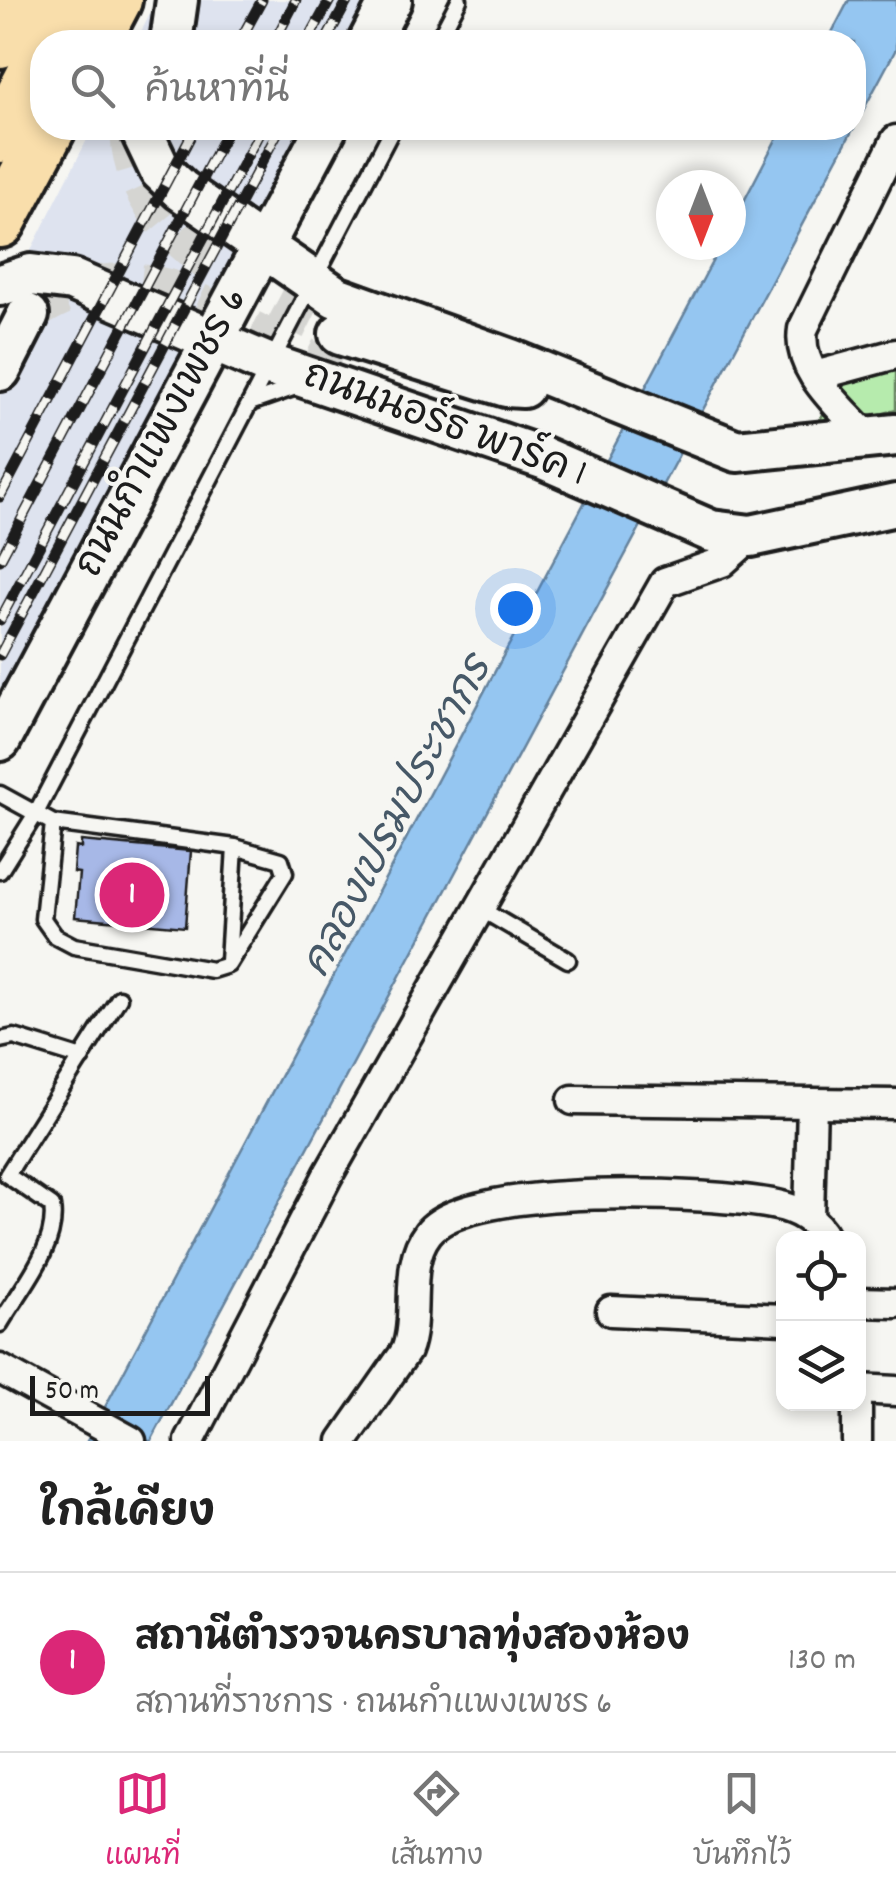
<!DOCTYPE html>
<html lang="th">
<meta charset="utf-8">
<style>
:root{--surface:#fff;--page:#f6f6f6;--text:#222;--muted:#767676;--line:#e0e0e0;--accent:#db2777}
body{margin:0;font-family:Dekko,"Playpen Sans Thai",sans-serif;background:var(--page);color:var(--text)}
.controls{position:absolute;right:30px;bottom:30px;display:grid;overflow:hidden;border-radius:20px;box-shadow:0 5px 15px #0003}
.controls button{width:90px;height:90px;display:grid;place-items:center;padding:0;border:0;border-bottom:2px solid var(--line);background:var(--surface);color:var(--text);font:50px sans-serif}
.compass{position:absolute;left:656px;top:170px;width:90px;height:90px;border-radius:50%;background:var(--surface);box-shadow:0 5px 15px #0003;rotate:180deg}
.scale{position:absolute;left:30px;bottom:25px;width:180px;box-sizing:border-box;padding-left:10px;border:5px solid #1c1c1c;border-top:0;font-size:28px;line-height:35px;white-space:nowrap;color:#1c1c1c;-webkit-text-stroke:8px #f6f6f2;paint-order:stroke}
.you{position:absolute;left:515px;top:608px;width:35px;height:35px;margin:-25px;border:8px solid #fff;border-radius:50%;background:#1a73e8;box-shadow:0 0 0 15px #1a73e833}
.badge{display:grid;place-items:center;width:65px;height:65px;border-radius:50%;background:var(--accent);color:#fff;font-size:32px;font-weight:700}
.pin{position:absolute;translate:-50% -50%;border:5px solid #fff;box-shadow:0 2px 10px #0006}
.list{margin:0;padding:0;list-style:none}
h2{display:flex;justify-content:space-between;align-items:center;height:130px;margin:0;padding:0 40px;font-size:42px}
h2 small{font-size:32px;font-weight:400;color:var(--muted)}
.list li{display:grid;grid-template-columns:65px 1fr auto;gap:30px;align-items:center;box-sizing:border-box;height:180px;padding:0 40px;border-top:2px solid var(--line)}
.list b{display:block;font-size:38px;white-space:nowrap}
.list p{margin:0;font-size:32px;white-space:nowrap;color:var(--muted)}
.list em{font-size:32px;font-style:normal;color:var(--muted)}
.icon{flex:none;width:55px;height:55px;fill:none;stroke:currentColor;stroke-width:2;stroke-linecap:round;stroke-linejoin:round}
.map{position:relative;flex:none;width:896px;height:1441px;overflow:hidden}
.search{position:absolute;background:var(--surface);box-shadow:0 5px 15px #0003;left:30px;right:30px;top:30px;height:110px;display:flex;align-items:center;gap:25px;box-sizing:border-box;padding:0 35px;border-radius:40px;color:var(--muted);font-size:38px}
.sheet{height:310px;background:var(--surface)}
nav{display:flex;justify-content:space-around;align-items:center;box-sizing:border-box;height:140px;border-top:2px solid var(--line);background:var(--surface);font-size:28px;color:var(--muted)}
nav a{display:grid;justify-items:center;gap:5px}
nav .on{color:var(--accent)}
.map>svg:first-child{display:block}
</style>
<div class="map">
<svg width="896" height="1441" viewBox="0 0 896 1441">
<rect width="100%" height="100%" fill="#f6f6f2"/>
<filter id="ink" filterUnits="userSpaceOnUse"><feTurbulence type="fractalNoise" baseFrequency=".01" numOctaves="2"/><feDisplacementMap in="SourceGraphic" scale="20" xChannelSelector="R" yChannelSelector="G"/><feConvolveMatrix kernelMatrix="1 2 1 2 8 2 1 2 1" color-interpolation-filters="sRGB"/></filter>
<g filter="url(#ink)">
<g fill="#dee3ef">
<path d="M 157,0 L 374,0 L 352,42 L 136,42 Z"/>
<path d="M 93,128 L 306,128 L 0,702 L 0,392 L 39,319 L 5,301 Z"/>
</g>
<path fill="#b6ebad" stroke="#698464" stroke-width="2.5" d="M 896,363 L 896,410 L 813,431 L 845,377 Z"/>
<path fill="#95c6f1" stroke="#65829c" stroke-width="2.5" d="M 849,0 L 896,0 L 896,49 L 151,1441 L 87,1441 L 721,245 L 731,245 L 731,226 L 782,128 L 854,128 L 854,42 L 827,42 Z"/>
<path fill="#a7b8e7" stroke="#1c1c1c" stroke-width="2.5" d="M 81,841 L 191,851 L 185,927 L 75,917 L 79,873 L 73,872 L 75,847 L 81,848 Z"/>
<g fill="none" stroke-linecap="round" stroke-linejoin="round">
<g stroke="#d5d5d2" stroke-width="40" stroke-dasharray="40 20" stroke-linecap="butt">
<path d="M 130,128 C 132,242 253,289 340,334"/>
<path d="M 28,315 C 71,283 120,276 172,290 L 335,373"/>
</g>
<g stroke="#1c1c1c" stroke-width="21">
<g id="lane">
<path d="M 437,42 L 459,0"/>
<path d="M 250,403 L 299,386"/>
<path d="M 0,794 L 53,823 L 235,847 L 281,860 L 285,873 L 228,965 L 212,970 L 74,946 L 55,936 L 43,919 L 53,823"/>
<path d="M 0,871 L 35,815 L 393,128"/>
<path d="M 479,908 L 568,960"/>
<path d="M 228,961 L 235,847"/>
<path d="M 0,1040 L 14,1037 L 82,1058"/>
<path d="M 0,1324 C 19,1291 59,1246 52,1206 L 7,1175 L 119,998"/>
</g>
</g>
<g stroke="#1c1c1c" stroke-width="35">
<g id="street">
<path d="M 815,376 L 896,354"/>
<path d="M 869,439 C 842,407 796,373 803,329 L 896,140"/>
<path d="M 573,1100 L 896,1104"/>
<path d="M 809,1217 L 812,1103"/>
<path d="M 858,1302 L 896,1303"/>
<path d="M 611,1311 L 784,1319"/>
<path d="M 0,1369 L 131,1441"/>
<path d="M 858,1389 L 896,1391"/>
<path d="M 190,1441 L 328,1175 L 665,582 L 722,562 L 751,536"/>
<path d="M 343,1441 L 406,1351 C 420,1315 403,1265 428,1233 C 468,1181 714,1192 777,1205 C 797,1209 816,1220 825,1238"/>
<path d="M 857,1441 L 857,1404"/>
</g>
</g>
<g stroke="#1c1c1c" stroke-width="48">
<g id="secondary">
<path d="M 171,42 L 177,0"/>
<path d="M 369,42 L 391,0"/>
<path d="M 140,128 L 160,170 L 181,190 L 336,297 L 511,360 L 737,451 L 896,435"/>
<path d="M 0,285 L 31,275 L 72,280 L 270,365 L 543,458 L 711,531 L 751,536 L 896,505"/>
<path d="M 340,334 L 506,386 L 523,387"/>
<path d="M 0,370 L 28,315"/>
<path d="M 0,740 L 326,128"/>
</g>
</g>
<g stroke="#1c1c1c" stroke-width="58">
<g id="highway">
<path d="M 0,42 L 23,0"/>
<path d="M 50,42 L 72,0"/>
<path d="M 94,42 L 116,0"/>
<path d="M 0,137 L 42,56"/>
<path d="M 0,222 L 50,128"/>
</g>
</g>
<use href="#lane" stroke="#f6f6f2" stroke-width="14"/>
<use href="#street" stroke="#f6f6f2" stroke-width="28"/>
<use href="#secondary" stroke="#f6f6f2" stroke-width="40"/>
<use href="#highway" stroke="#f9deab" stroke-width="50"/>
<g stroke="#1c1c1c" stroke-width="11">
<g id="rail">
<path d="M 239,42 L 262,0"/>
<path d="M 274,42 L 296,0"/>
<path d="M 307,42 L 330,0"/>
<path d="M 325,42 L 348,0"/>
<path d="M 0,497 L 195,128"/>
<path d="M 0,560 L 229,128"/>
<path d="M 0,620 L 262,128"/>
<path d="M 0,655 L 280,128"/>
</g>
</g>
<use href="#rail" stroke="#f6f6f2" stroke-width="8" stroke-dasharray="22" stroke-linecap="butt"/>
</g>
</g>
<g text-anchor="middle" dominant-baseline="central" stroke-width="8" stroke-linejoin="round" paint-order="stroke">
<g font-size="40" fill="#1c1c1c" stroke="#f6f6f2">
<text transform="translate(444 427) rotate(20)">ถนนนอร์ธ พาร์ค 1</text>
<text transform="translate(164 434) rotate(-62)">ถนนกำแพงเพชร 6</text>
</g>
<g font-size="42" font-style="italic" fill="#465867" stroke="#f6f6f2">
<text transform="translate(400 818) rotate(-62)">คลองเปรมประชากร</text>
</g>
</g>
</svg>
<div class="controls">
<button><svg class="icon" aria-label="locate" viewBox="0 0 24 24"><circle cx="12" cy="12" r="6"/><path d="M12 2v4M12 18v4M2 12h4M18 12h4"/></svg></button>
<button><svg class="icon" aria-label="layers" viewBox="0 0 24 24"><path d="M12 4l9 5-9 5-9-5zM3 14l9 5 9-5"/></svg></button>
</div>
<svg class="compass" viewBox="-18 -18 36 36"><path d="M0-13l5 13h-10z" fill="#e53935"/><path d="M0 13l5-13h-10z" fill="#767676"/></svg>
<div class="scale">50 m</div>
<div class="you"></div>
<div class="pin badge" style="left:132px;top:895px">1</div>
<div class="search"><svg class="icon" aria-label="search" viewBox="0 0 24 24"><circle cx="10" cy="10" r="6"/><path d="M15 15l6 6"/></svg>ค้นหาที่นี่</div>
</div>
<section class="sheet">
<h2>ใกล้เคียง<small></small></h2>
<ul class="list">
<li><span class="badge">1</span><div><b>สถานีตำรวจนครบาลทุ่งสองห้อง</b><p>สถานที่ราชการ · ถนนกำแพงเพชร 6</p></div><em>130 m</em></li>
</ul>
</section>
<nav>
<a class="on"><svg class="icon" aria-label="map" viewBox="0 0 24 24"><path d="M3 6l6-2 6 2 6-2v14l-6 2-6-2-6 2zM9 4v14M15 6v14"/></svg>แผนที่</a>
<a><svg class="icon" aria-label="directions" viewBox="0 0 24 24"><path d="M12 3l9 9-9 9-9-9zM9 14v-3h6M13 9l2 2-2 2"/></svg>เส้นทาง</a>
<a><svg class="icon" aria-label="saved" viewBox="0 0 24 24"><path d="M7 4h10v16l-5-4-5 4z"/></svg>บันทึกไว้</a>
</nav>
